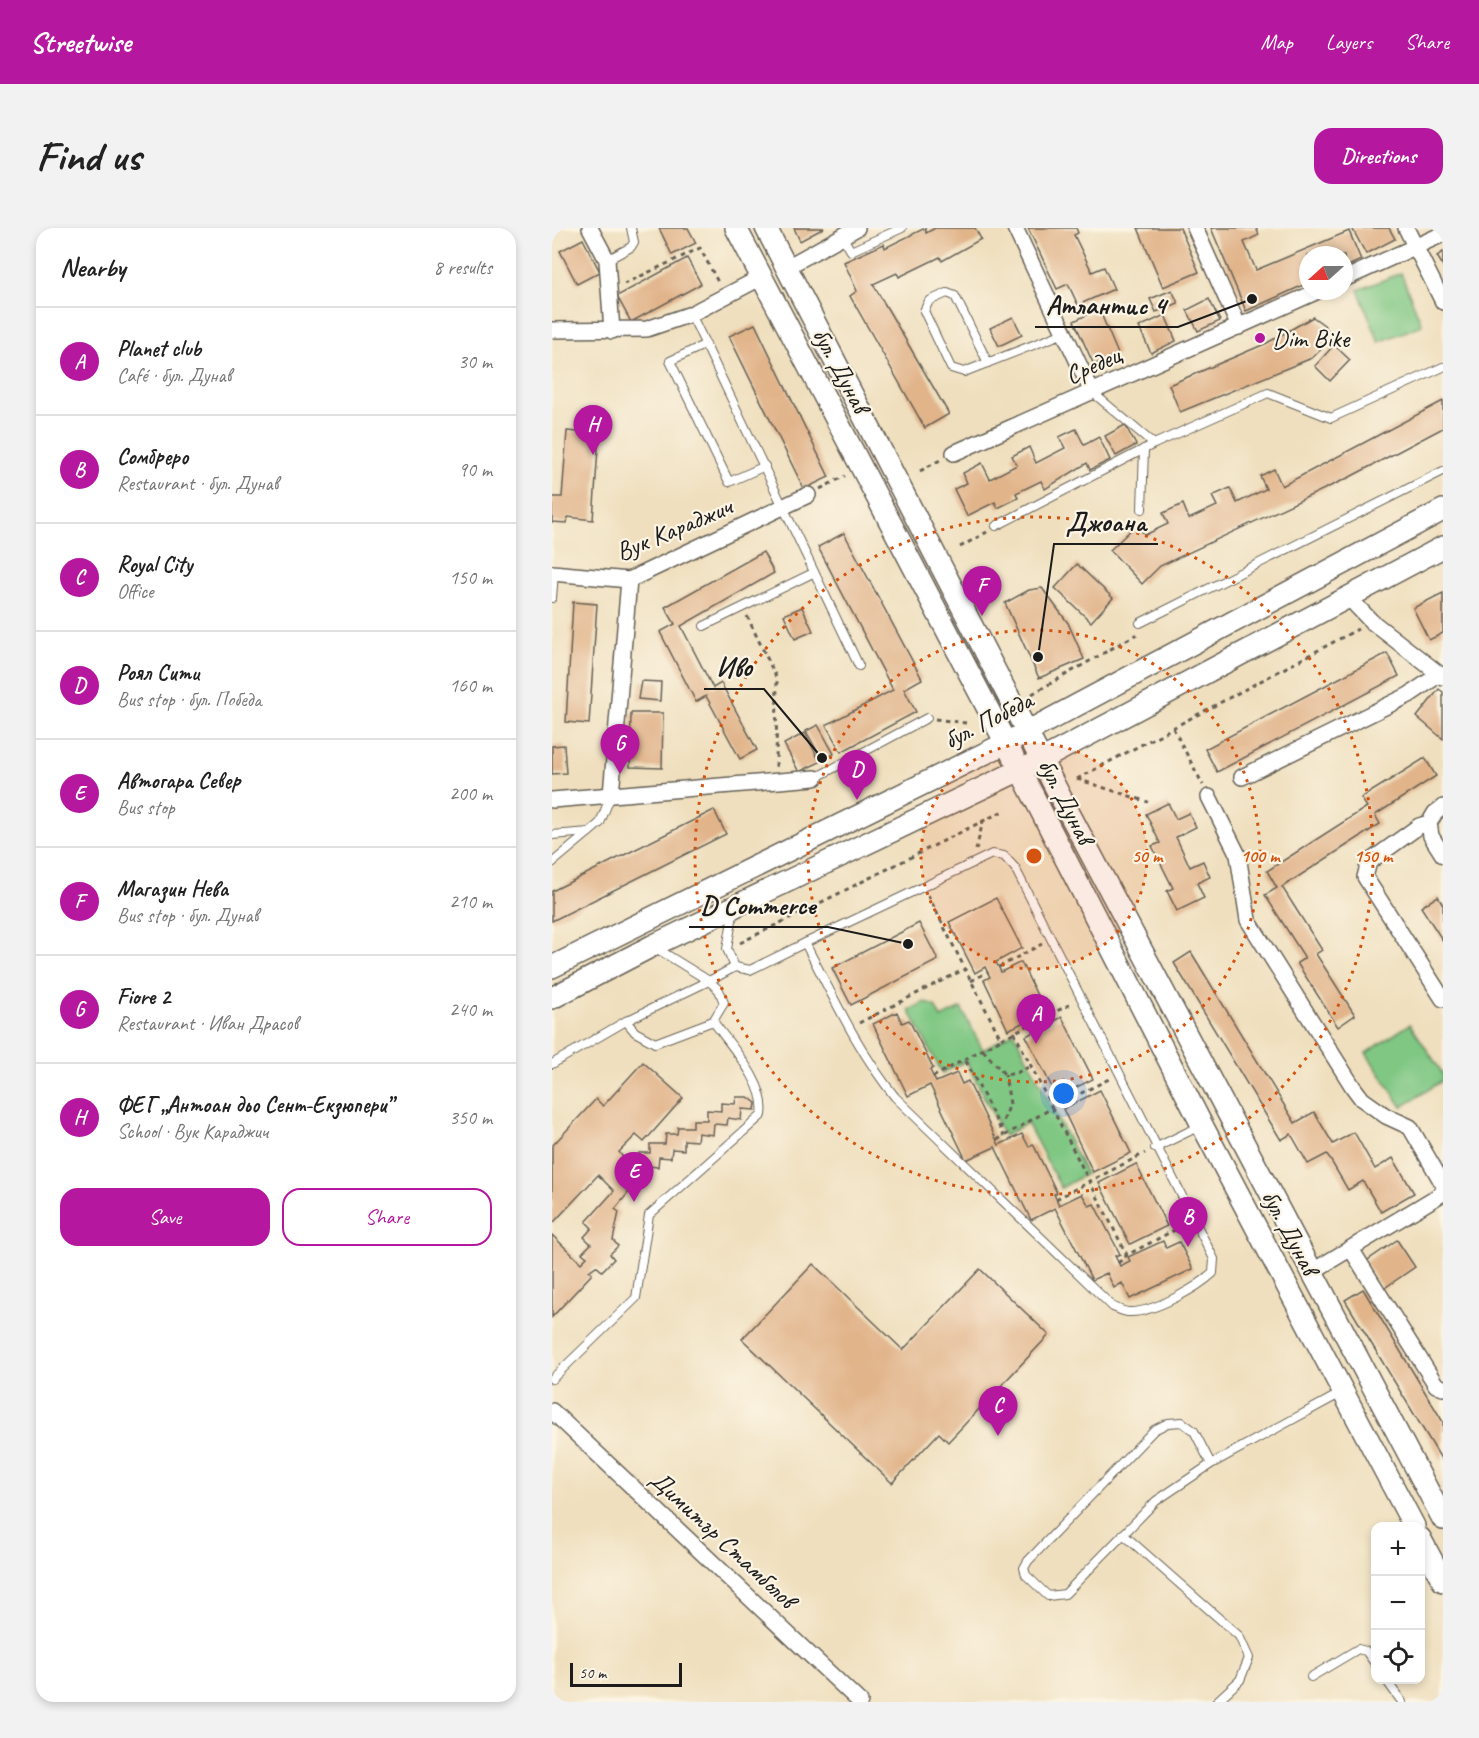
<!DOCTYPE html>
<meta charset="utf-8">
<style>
:root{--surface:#fff;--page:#f2f2f2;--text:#222;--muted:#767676;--line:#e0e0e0;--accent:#b5179e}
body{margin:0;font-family:Caveat,sans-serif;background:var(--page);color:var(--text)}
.controls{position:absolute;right:18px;bottom:18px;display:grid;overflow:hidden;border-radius:12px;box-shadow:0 3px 9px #0003}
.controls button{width:54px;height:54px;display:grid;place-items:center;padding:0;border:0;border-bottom:2px solid var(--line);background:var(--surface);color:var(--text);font:30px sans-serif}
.compass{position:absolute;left:747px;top:18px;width:54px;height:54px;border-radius:50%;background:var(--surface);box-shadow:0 3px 9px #0003;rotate:249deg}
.scale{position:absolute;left:18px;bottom:15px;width:112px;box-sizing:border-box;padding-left:6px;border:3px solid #1c1c1c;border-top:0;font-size:16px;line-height:21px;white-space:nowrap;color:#1c1c1c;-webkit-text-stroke:4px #fcf5e5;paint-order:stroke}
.you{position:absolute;left:512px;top:866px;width:21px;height:21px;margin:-15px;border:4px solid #fff;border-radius:50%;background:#1a73e8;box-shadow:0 0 0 9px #1a73e833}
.badge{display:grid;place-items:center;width:39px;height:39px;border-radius:50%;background:var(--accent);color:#fff;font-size:20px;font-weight:700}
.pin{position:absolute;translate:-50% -50px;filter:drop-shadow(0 2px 3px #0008)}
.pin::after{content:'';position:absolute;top:32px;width:21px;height:18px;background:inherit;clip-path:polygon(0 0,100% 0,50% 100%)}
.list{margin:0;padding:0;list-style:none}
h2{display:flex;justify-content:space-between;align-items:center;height:78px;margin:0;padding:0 24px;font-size:26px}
h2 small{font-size:20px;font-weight:400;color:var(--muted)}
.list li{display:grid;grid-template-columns:39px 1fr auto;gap:18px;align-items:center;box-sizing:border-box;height:108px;padding:0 24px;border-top:2px solid var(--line)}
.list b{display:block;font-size:22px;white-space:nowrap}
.list p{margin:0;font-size:20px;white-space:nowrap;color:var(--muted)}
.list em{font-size:20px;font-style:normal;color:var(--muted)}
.actions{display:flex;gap:12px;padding:18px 24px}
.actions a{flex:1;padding:14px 0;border:2px solid var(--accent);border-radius:18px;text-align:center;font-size:21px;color:var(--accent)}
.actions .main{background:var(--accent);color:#fff}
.icon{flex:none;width:33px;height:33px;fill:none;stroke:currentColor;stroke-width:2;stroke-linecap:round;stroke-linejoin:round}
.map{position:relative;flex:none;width:891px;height:1474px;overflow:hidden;border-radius:18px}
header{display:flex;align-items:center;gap:36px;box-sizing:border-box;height:84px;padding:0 30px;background:var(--accent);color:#fff}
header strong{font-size:28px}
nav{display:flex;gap:33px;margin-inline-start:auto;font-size:21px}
.intro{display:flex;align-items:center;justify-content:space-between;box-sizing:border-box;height:144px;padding:0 36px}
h1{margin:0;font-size:42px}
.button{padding:15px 27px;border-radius:18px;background:var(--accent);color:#fff;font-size:21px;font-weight:700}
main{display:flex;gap:36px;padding:0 36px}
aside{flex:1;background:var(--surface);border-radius:18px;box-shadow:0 3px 9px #0003}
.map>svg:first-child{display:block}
</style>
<header>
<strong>Streetwise</strong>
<nav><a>Map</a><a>Layers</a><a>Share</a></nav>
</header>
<div class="intro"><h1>Find us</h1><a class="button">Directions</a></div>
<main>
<aside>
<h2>Nearby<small>8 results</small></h2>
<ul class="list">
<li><span class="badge">A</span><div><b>Planet club</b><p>Café · бул. Дунав</p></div><em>30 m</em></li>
<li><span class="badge">B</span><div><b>Сомбреро</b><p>Restaurant · бул. Дунав</p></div><em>90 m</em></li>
<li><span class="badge">C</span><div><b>Royal City</b><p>Office</p></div><em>150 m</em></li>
<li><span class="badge">D</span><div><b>Роял Сити</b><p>Bus stop · бул. Победа</p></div><em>160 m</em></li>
<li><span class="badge">E</span><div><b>Автогара Север</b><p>Bus stop</p></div><em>200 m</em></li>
<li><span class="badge">F</span><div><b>Магазин Нева</b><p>Bus stop · бул. Дунав</p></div><em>210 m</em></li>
<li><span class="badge">G</span><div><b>Fiore 2</b><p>Restaurant · Иван Драсов</p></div><em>240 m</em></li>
<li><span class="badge">H</span><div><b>ФЕГ „Антоан дьо Сент-Екзюпери”</b><p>School · Вук Караджич</p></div><em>350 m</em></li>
</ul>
<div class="actions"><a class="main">Save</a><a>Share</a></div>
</aside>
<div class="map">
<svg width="891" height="1474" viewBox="0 0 891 1474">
<rect width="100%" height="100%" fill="#fcf5e5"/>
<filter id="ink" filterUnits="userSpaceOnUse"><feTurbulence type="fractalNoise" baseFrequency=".0167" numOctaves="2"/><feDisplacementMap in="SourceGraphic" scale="12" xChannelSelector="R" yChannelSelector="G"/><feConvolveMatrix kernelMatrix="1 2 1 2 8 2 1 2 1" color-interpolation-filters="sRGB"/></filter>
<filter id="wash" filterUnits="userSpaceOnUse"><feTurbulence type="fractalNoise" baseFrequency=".008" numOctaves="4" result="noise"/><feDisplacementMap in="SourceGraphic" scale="24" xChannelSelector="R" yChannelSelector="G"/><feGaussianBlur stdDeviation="1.35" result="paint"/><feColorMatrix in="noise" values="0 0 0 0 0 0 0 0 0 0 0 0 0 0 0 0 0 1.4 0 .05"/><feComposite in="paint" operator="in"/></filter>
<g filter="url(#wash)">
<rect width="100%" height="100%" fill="#efdfbe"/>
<g fill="#7fc783" stroke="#4e7250" stroke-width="1.5">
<path d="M 849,45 L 870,97 L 827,114 L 806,62 Z"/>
<path d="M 373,774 L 383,778 L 389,790 L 409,780 L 431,822 L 462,804 L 534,946 L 509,960 L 475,895 L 452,908 L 414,833 L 390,845 L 357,782 Z"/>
<path d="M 858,796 L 891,846 L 891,852 L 850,879 L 814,825 Z"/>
</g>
<g id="blocks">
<g fill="#e1b48a">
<path d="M 107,0 L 136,0 L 144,15 L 120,27 Z"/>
<path d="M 242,0 L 272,0 L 248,13 Z"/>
<path d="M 373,0 L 374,5 L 383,0 L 423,0 L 429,11 L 390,33 L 388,29 L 347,49 L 345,45 L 321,56 L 397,186 L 373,200 L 298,68 L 305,63 L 292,34 L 332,16 L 333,20 Z"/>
<path d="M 476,0 L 524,0 L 526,5 L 522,7 L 540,44 L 552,39 L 562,61 L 526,77 L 516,56 L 505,61 Z"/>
<path d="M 586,0 L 628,0 L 647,44 L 611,59 Z"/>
<path d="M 659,0 L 704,0 L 707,7 L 692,14 L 704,42 L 797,3 L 809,32 L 792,40 L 792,27 L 756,27 L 756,55 L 694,83 Z"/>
<path d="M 800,0 L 837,0 L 843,11 L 814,26 Z"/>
<path d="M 31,11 L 48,44 L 25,56 L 8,23 Z"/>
<path d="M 891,24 L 891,38 L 885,28 Z"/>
<path d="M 135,30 L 149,56 L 79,94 L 65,68 Z"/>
<path d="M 620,62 L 626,75 L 604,84 L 598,71 Z"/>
<path d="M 657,71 L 668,93 L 646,103 L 635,82 Z"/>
<path d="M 547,81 L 566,126 L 542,137 L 522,93 Z"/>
<path d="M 613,87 L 624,113 L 599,125 L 587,99 Z"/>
<path d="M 461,89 L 470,107 L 447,118 L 438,100 Z"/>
<path d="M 761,89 L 772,97 L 781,110 L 760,130 L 628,184 L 617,157 L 715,115 Z"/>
<path d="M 203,96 L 277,249 L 252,261 L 177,108 Z"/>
<path d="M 782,117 L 798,132 L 778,153 L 763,138 Z"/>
<path d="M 891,173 L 891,200 L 798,249 L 608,338 L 590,356 L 558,322 L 584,297 L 593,307 L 616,296 L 611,285 L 631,276 L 637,291 L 665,278 L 660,268 L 678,260 L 685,275 L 714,261 L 708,248 L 722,241 L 730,258 Z"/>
<path d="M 573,197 L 584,217 L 564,228 L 553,208 Z"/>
<path d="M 524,201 L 532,217 L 547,209 L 558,232 L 538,242 L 535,235 L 493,261 L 489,253 L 464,265 L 466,270 L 446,280 L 443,274 L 415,288 L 402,261 L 415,255 L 411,245 L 430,235 L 438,251 L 465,237 L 460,228 L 477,219 L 484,235 L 513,220 L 507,209 Z"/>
<path d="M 15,203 L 47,206 L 41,292 L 16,289 L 15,295 L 0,294 L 0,269 L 10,269 Z"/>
<path d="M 292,305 L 370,451 L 352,461 L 364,484 L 289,524 L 274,497 L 341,462 L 266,319 Z"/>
<path d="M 211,324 L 222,345 L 129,398 L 161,460 L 169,455 L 205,522 L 188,531 L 154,468 L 144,474 L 108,404 L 123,396 L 113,379 Z"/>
<path d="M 525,336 L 561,370 L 539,394 L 503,360 Z"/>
<path d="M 490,360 L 516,395 L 532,431 L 487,450 L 453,375 L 477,362 Z"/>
<path d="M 891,365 L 891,405 L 877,412 L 861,380 Z"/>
<path d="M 21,374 L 45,376 L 37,496 L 14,494 Z"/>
<path d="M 250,379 L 261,403 L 243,411 L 232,387 Z"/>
<path d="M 835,425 L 847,448 L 665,544 L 653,521 Z"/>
<path d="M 89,453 L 109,454 L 108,473 L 86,471 Z"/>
<path d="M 887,461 L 891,464 L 891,511 L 865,489 Z"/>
<path d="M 79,485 L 111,485 L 110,540 L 78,539 Z"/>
<path d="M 266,497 L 282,526 L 270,532 L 254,503 Z"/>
<path d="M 253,505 L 268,534 L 247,544 L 232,516 Z"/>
<path d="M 12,517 L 14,545 L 0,546 L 0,518 Z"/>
<path d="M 873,530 L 884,548 L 823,587 L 828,596 L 730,659 L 770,722 L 764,726 L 803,787 L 786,799 L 745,735 L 753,730 L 713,667 L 725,660 L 715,643 L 815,579 L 809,570 Z"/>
<path d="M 616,575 L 624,591 L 637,585 L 644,599 L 624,609 L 638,639 L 651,633 L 658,649 L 645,655 L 652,670 L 625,683 L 615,663 L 621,660 L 600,618 L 608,615 L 594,586 Z"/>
<path d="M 162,582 L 174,606 L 0,693 L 0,663 Z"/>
<path d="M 886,668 L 891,677 L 891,713 L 869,679 Z"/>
<path d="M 444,670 L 470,720 L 444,734 L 449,744 L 469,734 L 493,784 L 456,802 L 432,752 L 438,749 L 433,739 L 423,745 L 397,694 Z"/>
<path d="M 367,695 L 386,732 L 299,777 L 280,740 Z"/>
<path d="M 639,724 L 743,895 L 762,884 L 781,916 L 802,904 L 823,941 L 841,930 L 862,965 L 829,984 L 811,953 L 796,962 L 775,926 L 756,936 L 739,906 L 729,912 L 622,735 Z"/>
<path d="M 345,784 L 350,795 L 357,792 L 381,840 L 378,842 L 384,854 L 405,845 L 410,856 L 416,853 L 447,917 L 470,906 L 477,919 L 481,916 L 505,965 L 502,966 L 507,977 L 530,966 L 537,978 L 542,976 L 568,1026 L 563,1028 L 568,1038 L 578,1033 L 576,1029 L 611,1013 L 614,1020 L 627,1014 L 641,1041 L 578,1071 L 570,1055 L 562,1060 L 555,1045 L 540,1052 L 503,980 L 479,992 L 443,919 L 414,932 L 378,857 L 356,868 L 321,796 Z"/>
<path d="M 510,789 L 541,851 L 505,869 L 474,808 Z"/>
<path d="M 91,834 L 131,870 L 92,914 L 84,907 L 67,924 L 73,932 L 86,934 L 87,925 L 98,925 L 98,916 L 113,916 L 114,906 L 125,906 L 126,899 L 141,899 L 141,892 L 155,892 L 155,882 L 169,883 L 169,875 L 183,876 L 184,869 L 196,869 L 204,875 L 203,882 L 190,881 L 189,892 L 176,890 L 175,897 L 162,896 L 161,907 L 146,905 L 145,913 L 132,912 L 132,922 L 120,921 L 119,930 L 107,929 L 106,939 L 96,938 L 74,962 L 77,964 L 63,981 L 67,984 L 61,1012 L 66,1018 L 58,1026 L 62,1031 L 50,1043 L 44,1038 L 37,1043 L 40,1046 L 0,1089 L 0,1007 L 29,1035 L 35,1029 L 30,1025 L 39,1016 L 32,1009 L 40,1000 L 34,994 L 62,963 L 46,947 L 0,996 L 0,918 L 44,871 L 51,878 Z"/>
<path d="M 548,862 L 579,925 L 541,944 L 511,881 Z"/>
<path d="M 584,936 L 615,998 L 578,1016 L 547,955 Z"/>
<path d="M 845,1012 L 863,1039 L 831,1061 L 813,1034 Z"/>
<path d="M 261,1036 L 351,1122 L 428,1041 L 497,1107 L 396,1214 L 387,1205 L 340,1255 L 190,1111 Z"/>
<path d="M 811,1061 L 891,1194 L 891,1234 L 793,1072 Z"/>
</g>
</g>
</g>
<g filter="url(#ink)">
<use href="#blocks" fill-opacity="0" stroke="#666055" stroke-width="1.5"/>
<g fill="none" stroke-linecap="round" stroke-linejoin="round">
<g stroke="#666055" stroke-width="10">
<g id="lane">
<path d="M 290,8 L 299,23 L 350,0"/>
<path d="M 55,32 L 79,19 L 82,14 L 79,0"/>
<path d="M 139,86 L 307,438"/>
<path d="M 154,116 L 118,133 L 177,254 L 213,238"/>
<path d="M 436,135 L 403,68 L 395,65 L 377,73 L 372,83 L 399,140 L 412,144 L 512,105"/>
<path d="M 540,164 L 602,216 L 716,165 L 779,190 L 891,139"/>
<path d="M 590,281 L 592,221"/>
<path d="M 444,298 L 602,216"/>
<path d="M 0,370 L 2,345"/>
<path d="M 588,395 L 891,243"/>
<path d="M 152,398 L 261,345"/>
<path d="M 263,550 L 375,490"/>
<path d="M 0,607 L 37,604"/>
<path d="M 440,626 L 452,628 L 463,640 L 662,1031 L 661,1045 C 645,1060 602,1084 579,1084 C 573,1085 567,1081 561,1079 L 343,869 C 306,823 281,768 253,715 Z"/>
<path d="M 0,635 L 48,595 L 59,567"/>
<path d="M 182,681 L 175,721 L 183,739 L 198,742 L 253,715"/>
<path d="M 104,720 L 157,753 L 183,739"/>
<path d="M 74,793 L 83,804 L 103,815 L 161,793"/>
<path d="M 0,836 L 74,793 L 157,753 L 167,762 L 172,775 L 161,793 C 179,819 215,855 210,887 L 97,987 L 84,1070 L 0,1151"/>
<path d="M 603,920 L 648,898"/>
<path d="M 659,1236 L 642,1203 L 630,1194 L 616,1195 L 602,1202 L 476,1333 L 472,1340 L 474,1347 L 496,1368 L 513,1366 L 604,1273 L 659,1236 L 791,1164"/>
<path d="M 571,1306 L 687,1408 L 697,1430 L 688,1452 L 664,1474"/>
<path d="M 759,1449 L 806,1421 L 814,1423 L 824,1437"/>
<path d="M 834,1452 L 850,1474"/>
</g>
</g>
<g stroke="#666055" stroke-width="18">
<g id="street">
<path d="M 38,0 L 55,32 L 60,103"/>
<path d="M 463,0 L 540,164"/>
<path d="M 643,0 L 687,99"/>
<path d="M 854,0 L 891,74"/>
<path d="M 235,39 L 305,0"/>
<path d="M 792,51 L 891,6"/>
<path d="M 0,102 L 95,101 L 139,86 L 210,49"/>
<path d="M 402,225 L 766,63"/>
<path d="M 0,345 L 77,352 L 256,267"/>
<path d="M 796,369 L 819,393 L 891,449"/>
<path d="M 690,549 L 857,467 L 888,446"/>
<path d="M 59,567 L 77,352"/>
<path d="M 657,569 L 686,627 L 696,692 L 801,859 L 810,871 L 834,888 L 858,899 L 891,956"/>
<path d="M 0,572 L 263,550"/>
<path d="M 891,579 L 883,585 L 877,595 L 879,608 L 891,627"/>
<path d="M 877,595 L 867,598 L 817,634 L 813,649 L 891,771"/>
<path d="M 799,1021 L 884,1157 L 891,1160"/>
<path d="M 761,1043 L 891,965"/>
<path d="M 0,1183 L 308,1474"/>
</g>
</g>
<g stroke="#666055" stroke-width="24">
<g id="secondary">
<path d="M 184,0 L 468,542 L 650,897 L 862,1298"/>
<path d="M 214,0 L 508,568 L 891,1291"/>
<path d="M 0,739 L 454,515 L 891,282"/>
<path d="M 0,770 L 100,718 L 489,532 L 891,319"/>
<path d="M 868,1310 L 891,1353"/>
</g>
</g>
<g stroke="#666055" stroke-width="3" stroke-dasharray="4.5 4.5" stroke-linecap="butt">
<path d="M 72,56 L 148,20 L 167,56"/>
<path d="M 368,243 L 390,231"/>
<path d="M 268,261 L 293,248"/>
<path d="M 408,319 L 435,304"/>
<path d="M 195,388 L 225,451 L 224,540"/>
<path d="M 480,466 L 585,406"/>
<path d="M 383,491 L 414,495"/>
<path d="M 621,500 L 651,557"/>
<path d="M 525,551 L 806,401"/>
<path d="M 525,551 L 596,574"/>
<path d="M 424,622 L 431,593"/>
<path d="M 376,667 L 413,741"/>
<path d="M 188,715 L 453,582"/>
<path d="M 447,739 L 490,716"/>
<path d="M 419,753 L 436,744"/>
<path d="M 307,795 L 413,741 L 449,811 L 521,775"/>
<path d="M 462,804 L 500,880 L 559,850"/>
<path d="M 431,822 L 453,847 L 464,845 L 479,838"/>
<path d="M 414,833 L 452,908"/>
<path d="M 381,849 L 449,811"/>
<path d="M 448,901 L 458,876 L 453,847"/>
<path d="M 445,912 L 500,880 L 575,1027 L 634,996"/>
<path d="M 504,971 L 593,925"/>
<path d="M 566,1035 L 575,1027"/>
</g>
<use href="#lane" stroke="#fff" stroke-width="8"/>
<use href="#street" stroke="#fff" stroke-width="15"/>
<use href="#secondary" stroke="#fff" stroke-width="21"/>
</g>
</g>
<circle cx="482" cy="628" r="113" fill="#d4530e" fill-opacity=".12"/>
<g fill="none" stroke="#d4530e" stroke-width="3" stroke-dasharray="3 6">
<circle cx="482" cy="628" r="113"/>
<circle cx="482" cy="628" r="226"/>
<circle cx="482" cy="628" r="339"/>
</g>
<circle fill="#b5179e" stroke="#fcf5e5" stroke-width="2" cx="708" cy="110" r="6"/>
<g text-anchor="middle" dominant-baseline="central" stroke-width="4.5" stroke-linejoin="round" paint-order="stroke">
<g font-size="26" fill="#1c1c1c" stroke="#fcf5e5" text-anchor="start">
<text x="720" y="110">Dim Bike</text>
</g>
<g font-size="26" fill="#1c1c1c" stroke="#fcf5e5">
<text transform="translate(541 137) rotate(-24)">Средец</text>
<text transform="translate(289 142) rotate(62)">бул. Дунав</text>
<text transform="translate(122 301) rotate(-23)">Вук Караджич</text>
<text transform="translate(436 492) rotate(-27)">бул. Победа</text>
<text transform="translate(514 573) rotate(63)">бул. Дунав</text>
<text transform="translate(738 1004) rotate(62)">бул. Дунав</text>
<text transform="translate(171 1311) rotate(43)">Димитър Стамболов</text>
</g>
</g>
<circle cx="482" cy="628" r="9" fill="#d4530e" stroke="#fcf5e5" stroke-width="3"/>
<g font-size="18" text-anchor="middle" font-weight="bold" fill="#d4530e" stroke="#fcf5e5" stroke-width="4.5" stroke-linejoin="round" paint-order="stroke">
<text x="595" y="634">50 m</text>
<text x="708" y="634">100 m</text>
<text x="821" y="634">150 m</text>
</g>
<path fill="none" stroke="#1c1c1c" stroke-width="2" d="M700 71L626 99H483M486 429L502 316H606M270 530L212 461H152M356 716L276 699H137"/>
<g fill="#1c1c1c" stroke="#fcf5e5" stroke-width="2">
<circle cx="700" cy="71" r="6"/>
<circle cx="486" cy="429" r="6"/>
<circle cx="270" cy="530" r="6"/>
<circle cx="356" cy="716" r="6"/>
</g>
<g font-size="27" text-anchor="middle" font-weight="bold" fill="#1c1c1c" stroke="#fcf5e5" stroke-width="4.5" stroke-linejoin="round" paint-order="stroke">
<text x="554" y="86">Атлантис 4</text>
<text x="554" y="303">Джоана</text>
<text x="182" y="448">Иво</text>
<text x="206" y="686">D Commerce</text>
</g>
</svg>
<div class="controls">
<button>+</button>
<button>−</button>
<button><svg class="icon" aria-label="locate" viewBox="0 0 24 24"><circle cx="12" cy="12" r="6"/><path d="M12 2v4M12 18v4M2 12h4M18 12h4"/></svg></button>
</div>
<svg class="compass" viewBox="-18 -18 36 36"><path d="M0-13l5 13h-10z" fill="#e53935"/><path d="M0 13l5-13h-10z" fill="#767676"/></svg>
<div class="scale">50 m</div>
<div class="you"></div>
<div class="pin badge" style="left:484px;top:816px">A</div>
<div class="pin badge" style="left:636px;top:1019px">B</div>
<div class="pin badge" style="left:446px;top:1208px">C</div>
<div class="pin badge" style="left:305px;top:572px">D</div>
<div class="pin badge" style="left:82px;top:974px">E</div>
<div class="pin badge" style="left:430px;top:388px">F</div>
<div class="pin badge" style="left:68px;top:546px">G</div>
<div class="pin badge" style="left:41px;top:227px">H</div>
</div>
</main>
